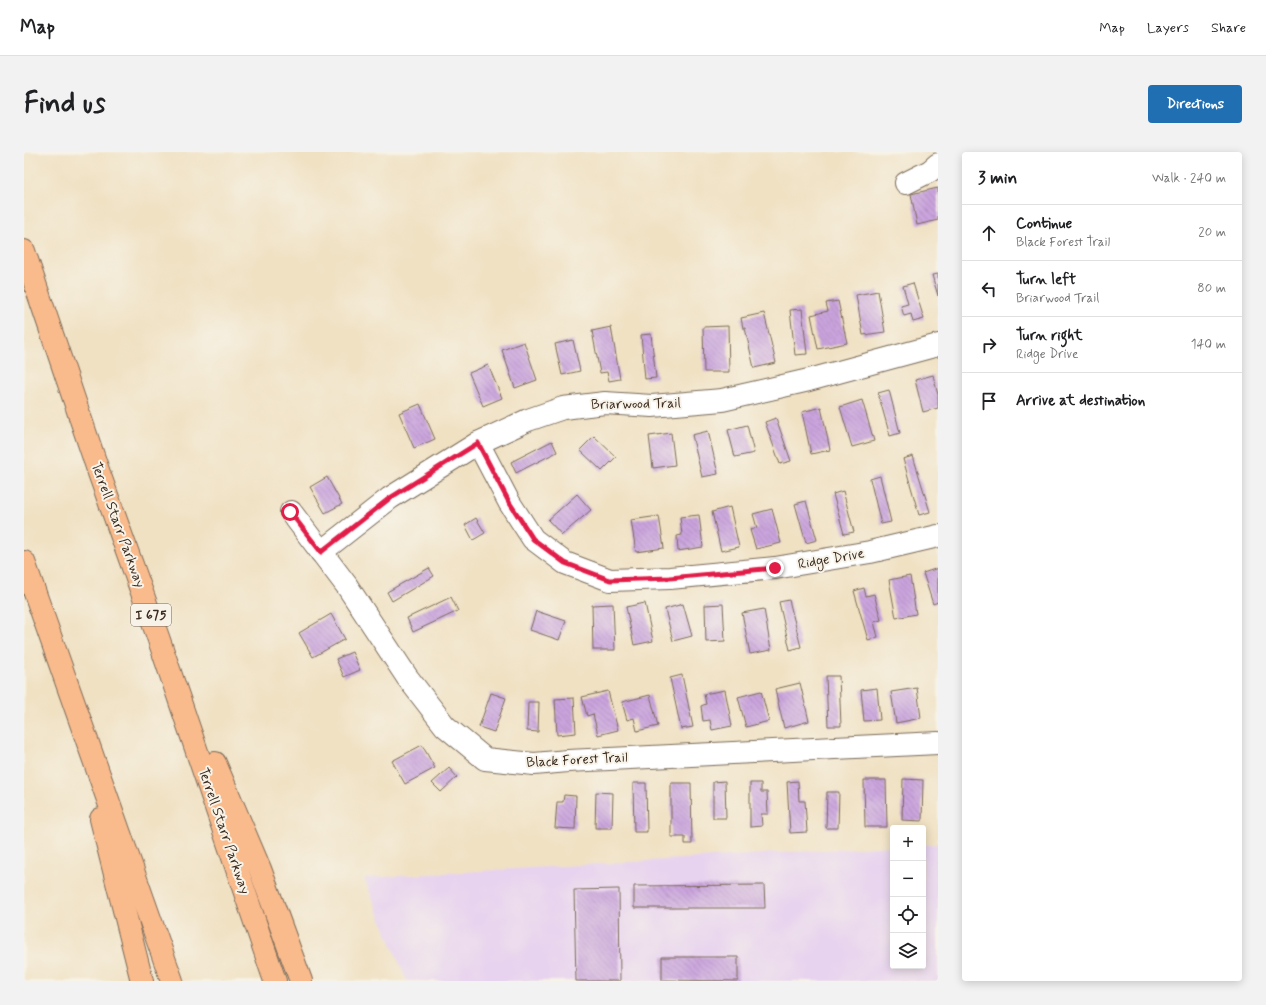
<!DOCTYPE html>
<meta charset="utf-8">
<style>
:root{--surface:#fff;--page:#f2f2f2;--text:#202124;--muted:#757577;--line:#e0e0e0;--accent:#1f6fb2}
body{margin:0;font-family:Mynerve,sans-serif;background:var(--page);color:var(--text)}
.controls{position:absolute;right:12px;bottom:12px;display:grid;overflow:hidden;border-radius:4px;box-shadow:0 2px 10px #0003}
.controls button{width:36px;height:36px;display:grid;place-items:center;padding:0;border:0;border-bottom:1px solid var(--line);background:var(--surface);color:var(--text);font:20px sans-serif}
.stop{position:absolute;width:12px;height:12px;margin:-9px;border:3px solid #e11d48;border-radius:50%;background:#fff}
.stop.end{background:#e11d48;border-color:#fff;box-shadow:0 1px 4px #0008}
.list{margin:0;padding:0;list-style:none}
h2{display:flex;justify-content:space-between;align-items:center;height:52px;margin:0;padding:0 16px;font-size:17px}
h2 small{font-size:13px;font-weight:400;color:var(--muted)}
.list li{display:grid;grid-template-columns:26px 1fr auto;gap:12px;align-items:center;box-sizing:border-box;height:56px;padding:0 16px;border-top:1px solid var(--line)}
.list b{display:block;font-size:15px;white-space:nowrap}
.list p{margin:0;font-size:13px;white-space:nowrap;color:var(--muted)}
.list em{font-size:13px;font-style:normal;color:var(--muted)}
.icon{flex:none;width:22px;height:22px;fill:none;stroke:currentColor;stroke-width:2;stroke-linecap:round;stroke-linejoin:round}
.map{position:relative;flex:none;width:914px;height:829px;overflow:hidden;border-radius:4px}
header{display:flex;align-items:center;gap:24px;box-sizing:border-box;height:56px;padding:0 20px;background:var(--surface);border-bottom:1px solid var(--line)}
header strong{font-size:19px}
nav{display:flex;gap:22px;margin-inline-start:auto;font-size:14px}
.intro{display:flex;align-items:center;justify-content:space-between;box-sizing:border-box;height:96px;padding:0 24px}
h1{margin:0;font-size:28px}
.button{padding:10px 18px;border-radius:4px;background:var(--accent);color:#fff;font-size:14px;font-weight:700}
main{display:flex;gap:24px;padding:0 24px}
aside{flex:1;background:var(--surface);border-radius:4px;box-shadow:0 2px 10px #0003}
.map>svg:first-child{display:block}
</style>
<header>
<strong>Map</strong>
<nav><a>Map</a><a>Layers</a><a>Share</a></nav>
</header>
<div class="intro"><h1>Find us</h1><a class="button">Directions</a></div>
<main>
<div class="map">
<svg width="914" height="829" viewBox="0 0 914 829">
<defs>
<pattern id="building-back-hatch" width="6" height="6" patternUnits="userSpaceOnUse"><rect width="6" height="6" fill="#caa4de"/><path d="M-1 5l2 2M0 0l6 6M5-1l2 2" fill="none" stroke="#a586b3"/></pattern>
</defs>
<rect width="100%" height="100%" fill="#f7f3e8"/>
<filter id="ink" filterUnits="userSpaceOnUse"><feTurbulence type="fractalNoise" baseFrequency=".025" numOctaves="2"/><feDisplacementMap in="SourceGraphic" scale="8" xChannelSelector="R" yChannelSelector="G"/><feConvolveMatrix kernelMatrix="1 2 1 2 8 2 1 2 1" color-interpolation-filters="sRGB"/></filter>
<filter id="wash" filterUnits="userSpaceOnUse"><feTurbulence type="fractalNoise" baseFrequency=".012" numOctaves="4" result="noise"/><feDisplacementMap in="SourceGraphic" scale="16" xChannelSelector="R" yChannelSelector="G"/><feGaussianBlur stdDeviation="0.9" result="paint"/><feColorMatrix in="noise" values="0 0 0 0 0 0 0 0 0 0 0 0 0 0 0 0 0 1.4 0 .05"/><feComposite in="paint" operator="in"/></filter>
<g filter="url(#wash)">
<rect width="100%" height="100%" fill="#f0e1c3"/>
<path fill="#e7d2ef" d="M 914,692 L 914,829 L 383,829 L 340,726 L 869,694 L 869,814 L 899,814 L 899,693 Z"/>
<g id="blocks">
<g fill="url(#building-back-hatch)">
<path d="M 914,36 L 914,68 L 893,73 L 887,42 Z"/>
<path d="M 914,122 L 914,144 L 908,123 Z"/>
<path d="M 889,131 L 900,167 L 889,170 L 887,162 L 880,164 L 877,154 L 884,152 L 879,134 Z"/>
<path d="M 854,139 L 861,180 L 839,183 L 832,143 Z"/>
<path d="M 814,149 L 823,191 L 794,197 L 787,163 L 804,159 L 802,151 Z"/>
<path d="M 778,157 L 783,202 L 771,203 L 766,158 Z"/>
<path d="M 740,161 L 752,211 L 730,216 L 721,176 L 719,176 L 717,166 Z"/>
<path d="M 704,174 L 705,220 L 680,220 L 679,175 Z"/>
<path d="M 587,175 L 596,227 L 585,229 L 583,220 L 576,221 L 568,179 Z"/>
<path d="M 627,182 L 632,226 L 621,227 L 617,183 Z"/>
<path d="M 549,188 L 556,219 L 538,223 L 531,192 Z"/>
<path d="M 500,190 L 513,228 L 491,236 L 478,198 Z"/>
<path d="M 464,213 L 478,246 L 459,254 L 445,221 Z"/>
<path d="M 909,223 L 914,243 L 914,256 L 899,260 L 891,228 Z"/>
<path d="M 865,238 L 876,281 L 866,284 L 854,241 Z"/>
<path d="M 838,248 L 850,289 L 828,295 L 816,255 Z"/>
<path d="M 396,252 L 411,287 L 390,296 L 375,261 Z"/>
<path d="M 797,255 L 806,298 L 787,302 L 778,260 Z"/>
<path d="M 752,266 L 767,309 L 756,312 L 741,270 Z"/>
<path d="M 723,273 L 730,301 L 711,305 L 704,278 Z"/>
<path d="M 684,279 L 694,322 L 678,325 L 668,283 Z"/>
<path d="M 647,281 L 651,313 L 629,316 L 625,284 Z"/>
<path d="M 570,284 L 592,305 L 578,319 L 556,298 Z"/>
<path d="M 528,289 L 533,300 L 492,321 L 487,310 Z"/>
<path d="M 889,304 L 906,360 L 895,363 L 879,307 Z"/>
<path d="M 856,324 L 867,370 L 857,372 L 846,327 Z"/>
<path d="M 303,325 L 318,352 L 301,361 L 286,335 Z"/>
<path d="M 819,339 L 830,380 L 820,382 L 809,342 Z"/>
<path d="M 553,342 L 567,358 L 538,383 L 524,368 Z"/>
<path d="M 782,349 L 793,388 L 782,391 L 771,352 Z"/>
<path d="M 706,355 L 715,395 L 697,399 L 688,360 Z"/>
<path d="M 748,357 L 757,391 L 732,397 L 726,378 L 733,376 L 729,362 Z"/>
<path d="M 675,363 L 679,395 L 654,399 L 653,384 L 658,383 L 656,365 Z"/>
<path d="M 635,364 L 640,396 L 612,400 L 607,368 Z"/>
<path d="M 452,366 L 461,381 L 449,388 L 441,373 Z"/>
<path d="M 405,416 L 410,424 L 368,449 L 363,440 Z"/>
<path d="M 914,416 L 914,450 L 909,452 L 899,421 Z"/>
<path d="M 886,424 L 892,462 L 872,466 L 865,428 Z"/>
<path d="M 840,436 L 842,444 L 850,442 L 857,468 L 850,470 L 854,485 L 844,488 L 830,439 Z"/>
<path d="M 427,445 L 434,459 L 389,480 L 383,466 Z"/>
<path d="M 765,448 L 777,495 L 766,498 L 755,450 Z"/>
<path d="M 621,451 L 629,489 L 610,493 L 602,455 Z"/>
<path d="M 589,452 L 591,498 L 569,498 L 568,453 Z"/>
<path d="M 659,452 L 668,484 L 649,489 L 641,457 Z"/>
<path d="M 699,452 L 701,489 L 682,490 L 681,453 Z"/>
<path d="M 740,457 L 747,498 L 726,502 L 718,461 Z"/>
<path d="M 512,459 L 542,469 L 535,488 L 506,478 Z"/>
<path d="M 307,462 L 321,487 L 289,505 L 275,481 Z"/>
<path d="M 328,500 L 336,518 L 320,525 L 312,507 Z"/>
<path d="M 658,523 L 669,575 L 657,577 L 646,526 Z"/>
<path d="M 802,524 L 815,524 L 817,574 L 804,574 Z"/>
<path d="M 776,531 L 785,569 L 760,576 L 751,537 Z"/>
<path d="M 853,536 L 856,568 L 840,569 L 837,538 Z"/>
<path d="M 893,536 L 897,566 L 872,571 L 867,540 Z"/>
<path d="M 701,538 L 708,574 L 688,578 L 686,568 L 679,569 L 677,554 L 682,552 L 680,542 Z"/>
<path d="M 584,539 L 594,578 L 574,583 L 569,562 L 563,564 L 558,545 Z"/>
<path d="M 737,539 L 745,569 L 722,575 L 714,545 Z"/>
<path d="M 467,541 L 482,546 L 470,580 L 455,575 Z"/>
<path d="M 626,543 L 634,574 L 613,579 L 610,566 L 603,568 L 598,550 Z"/>
<path d="M 550,546 L 552,581 L 533,583 L 531,547 Z"/>
<path d="M 504,550 L 515,550 L 514,580 L 503,579 Z"/>
<path d="M 398,593 L 411,616 L 381,632 L 368,609 Z"/>
<path d="M 425,616 L 433,625 L 417,640 L 408,631 Z"/>
<path d="M 879,627 L 899,628 L 898,669 L 878,668 Z"/>
<path d="M 840,628 L 862,628 L 863,675 L 841,675 Z"/>
<path d="M 701,629 L 702,666 L 689,666 L 689,630 Z"/>
<path d="M 774,629 L 775,649 L 781,649 L 783,680 L 766,681 L 763,630 Z"/>
<path d="M 609,631 L 622,631 L 623,680 L 610,680 Z"/>
<path d="M 647,631 L 667,631 L 668,692 L 661,692 L 661,685 L 647,685 Z"/>
<path d="M 726,631 L 737,631 L 737,640 L 743,640 L 744,662 L 737,662 L 738,674 L 726,675 Z"/>
<path d="M 572,640 L 589,641 L 588,676 L 571,676 Z"/>
<path d="M 803,640 L 815,640 L 814,676 L 802,676 Z"/>
<path d="M 540,643 L 552,644 L 551,677 L 531,676 L 533,650 L 539,650 Z"/>
<path d="M 740,733 L 741,756 L 610,756 L 610,734 Z"/>
<path d="M 595,737 L 596,829 L 552,829 L 550,738 Z"/>
<path d="M 638,805 L 714,805 L 714,829 L 638,828 Z"/>
</g>
</g>
</g>
<g filter="url(#ink)">
<use href="#blocks" fill-opacity="0" stroke="#7a6a58" stroke-width="1"/>
<g fill="none" stroke-linecap="round" stroke-linejoin="round">
<g stroke="#7a6a58" stroke-width="24">
<g id="minor">
<path d="M 882,31 L 906,19 L 914,12"/>
<path d="M 454,291 L 485,350 L 509,387 L 541,411 L 586,428 L 646,426 L 751,416 L 846,400 L 914,384"/>
<path d="M 267,360 L 323,434 L 383,525 L 421,574 L 461,607 L 510,612 L 544,609 L 914,591"/>
<path d="M 297,400 L 366,346 L 454,291 L 504,268 L 539,256 L 581,251 L 628,254 L 698,248 L 785,228 L 914,193"/>
</g>
</g>
<g stroke="#7a6a58" stroke-width="24">
<g id="highway">
<path d="M 0,99 L 75,321 L 134,485 L 251,829"/>
<path d="M 0,410 L 148,829"/>
<path d="M 191,611 L 236,717 L 277,829"/>
<path d="M 77,667 L 118,829"/>
</g>
</g>
<use href="#minor" stroke="#fff" stroke-width="22"/>
<use href="#highway" stroke="#fabb8c" stroke-width="22"/>
</g>
</g>
<g fill="none" stroke-linecap="round" stroke-linejoin="round" filter="url(#ink)">
<path stroke="#e11d48" stroke-width="5" d="M 266,360 L 297,400 L 366,346 L 454,291 L 485,350 L 509,387 L 541,411 L 586,428 L 646,426 L 751,416"/>
</g>
<g text-anchor="middle" dominant-baseline="central" stroke-width="4" stroke-linejoin="round" paint-order="stroke">
<rect fill="#f7f3e8" stroke="#73665b" stroke-width="1" x="107" y="452" width="40" height="22" rx="3"/>
<g font-size="13" font-weight="bold" fill="#3b2a1e">
<text x="127" y="463">I 675</text>
</g>
<g font-size="14" fill="#3b2a1e" stroke="#f7f3e8">
<text transform="translate(612 252) rotate(-1)">Briarwood Trail</text>
<text transform="translate(94 373) rotate(70)">Terrell Starr Parkway</text>
<text transform="translate(807 407) rotate(-10)">Ridge Drive</text>
<text transform="translate(553 608) rotate(-3)">Black Forest Trail</text>
<text transform="translate(200 679) rotate(71)">Terrell Starr Parkway</text>
</g>
</g>
</svg>
<div class="controls">
<button>+</button>
<button>−</button>
<button><svg class="icon" aria-label="locate" viewBox="0 0 24 24"><circle cx="12" cy="12" r="6"/><path d="M12 2v4M12 18v4M2 12h4M18 12h4"/></svg></button>
<button><svg class="icon" aria-label="layers" viewBox="0 0 24 24"><path d="M12 4l9 5-9 5-9-5zM3 14l9 5 9-5"/></svg></button>
</div>
<div class="stop" style="left:266px;top:360px"></div>
<div class="stop end" style="left:751px;top:416px"></div>
</div>
<aside>
<h2>3 min<small>Walk · 240 m</small></h2>
<ul class="list">
<li><svg class="icon" aria-label="ahead" viewBox="0 0 24 24"><path d="M12 20V5M6 11l6-6 6 6"/></svg><div><b>Continue</b><p>Black Forest Trail</p></div><em>20 m</em></li>
<li><svg class="icon" aria-label="left" viewBox="0 0 24 24"><path d="M17 20v-9H6M10 6l-5 5 5 5"/></svg><div><b>Turn left</b><p>Briarwood Trail</p></div><em>80 m</em></li>
<li><svg class="icon" aria-label="right" viewBox="0 0 24 24"><path d="M7 20v-9h11M14 6l5 5-5 5"/></svg><div><b>Turn right</b><p>Ridge Drive</p></div><em>140 m</em></li>
<li><svg class="icon" aria-label="arrive" viewBox="0 0 24 24"><path d="M6 21V4h12l-3 4 3 4H6"/></svg><div><b>Arrive at destination</b></div></li>
</ul>
</aside>
</main>
